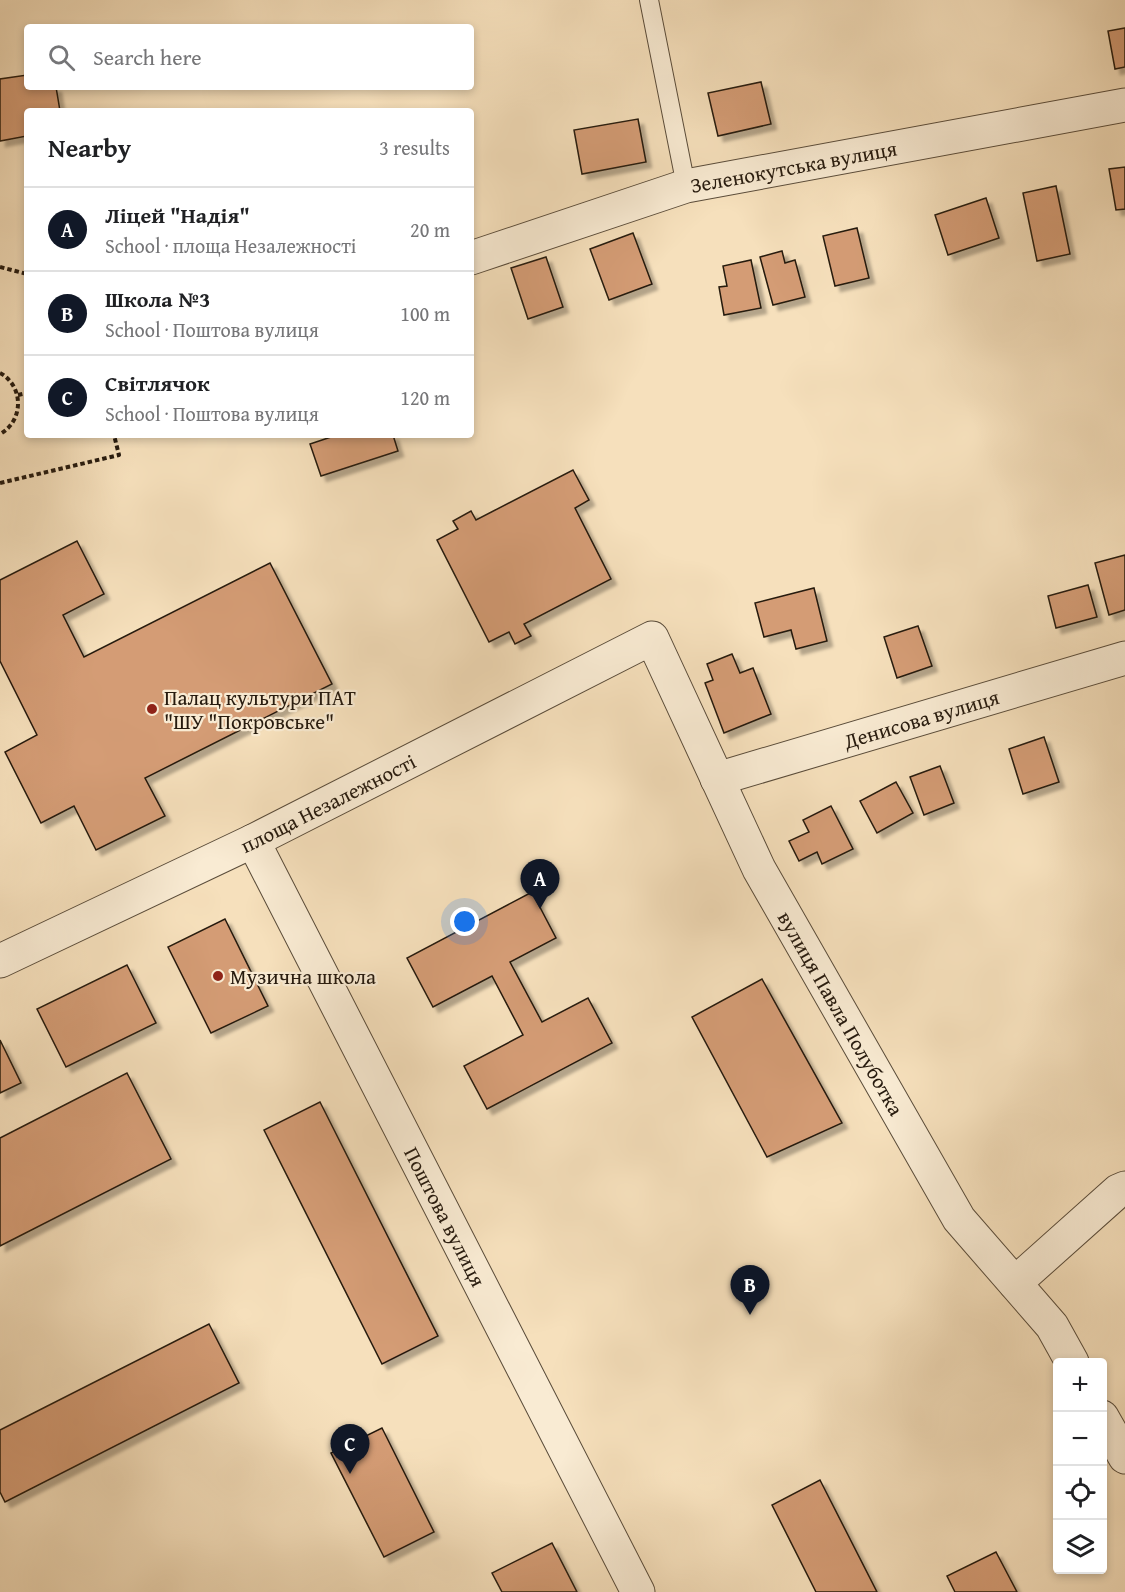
<!DOCTYPE html>
<meta charset="utf-8">
<style>
:root{--surface:#fff;--page:#f2f2f2;--text:#202124;--muted:#757577;--line:#e0e0e0;--accent:#111827}
body{margin:0;font-family:"Gentium Book Plus",serif;background:var(--page);color:var(--text)}
.controls{position:absolute;right:18px;bottom:18px;display:grid;overflow:hidden;border-radius:6px;box-shadow:0 3px 9px #0003}
.controls button{width:54px;height:54px;display:grid;place-items:center;padding:0;border:0;border-bottom:2px solid var(--line);background:var(--surface);color:var(--text);font:30px sans-serif}
.you{position:absolute;left:465px;top:922px;width:21px;height:21px;margin:-15px;border:4px solid #fff;border-radius:50%;background:#1a73e8;box-shadow:0 0 0 9px #1a73e833}
.badge{display:grid;place-items:center;width:39px;height:39px;border-radius:50%;background:var(--accent);color:#fff;font-size:20px;font-weight:700}
.pin{position:absolute;translate:-50% -50px;filter:drop-shadow(0 2px 3px #0008)}
.pin::after{content:'';position:absolute;top:32px;width:21px;height:18px;background:inherit;clip-path:polygon(0 0,100% 0,50% 100%)}
.list{margin:0;padding:0;list-style:none}
h2{display:flex;justify-content:space-between;align-items:center;height:78px;margin:0;padding:0 24px;font-size:26px}
h2 small{font-size:20px;font-weight:400;color:var(--muted)}
.list li{display:grid;grid-template-columns:39px 1fr auto;gap:18px;align-items:center;box-sizing:border-box;height:84px;padding:0 24px;border-top:2px solid var(--line)}
.list b{display:block;font-size:22px;white-space:nowrap}
.list p{margin:0;font-size:20px;white-space:nowrap;color:var(--muted)}
.list em{font-size:20px;font-style:normal;color:var(--muted)}
.icon{flex:none;width:33px;height:33px;fill:none;stroke:currentColor;stroke-width:2;stroke-linecap:round;stroke-linejoin:round}
.map{position:relative;flex:none;width:1125px;height:1592px;overflow:hidden}
.search{position:absolute;background:var(--surface);box-shadow:0 3px 9px #0003;left:24px;top:24px;width:450px;height:66px;display:flex;align-items:center;gap:15px;box-sizing:border-box;padding:0 21px;border-radius:6px;color:var(--muted);font-size:22px}
.panel{position:absolute;background:var(--surface);box-shadow:0 3px 9px #0003;left:24px;top:108px;width:450px;height:330px;border-radius:6px}
.map>svg:first-child{display:block}
</style>
<div class="map">
<svg width="1125" height="1592" viewBox="0 0 1125 1592">
<defs>
<filter id="shadow"><feDropShadow dx="5.5" dy="5.5" stdDeviation="1.5" flood-color="#0004"/></filter>
</defs>
<rect width="100%" height="100%" fill="#f6e0bc"/>
<filter id="stains"><feTurbulence type="fractalNoise" baseFrequency=".00333" numOctaves="4"/><feColorMatrix values="0 0 0 0 .2 0 0 0 0 .09 0 0 0 0 .02 0 0 0 .5 -.17"/></filter>
<radialGradient id="worn" r=".72"><stop offset=".6" stop-color="#630" stop-opacity="0"/><stop offset="1" stop-color="#630" stop-opacity=".3"/></radialGradient>
<g fill="#d49c75" stroke="#261a0e" stroke-width="1.5" filter="url(#shadow)">
<path d="M 1125,28 L 1125,67 L 1115,69 L 1108,31 Z"/>
<path d="M 27,75 L 27,87 L 56,87 L 60,111 L 27,111 L 27,136 L 0,141 L 0,79 Z"/>
<path d="M 761,82 L 771,124 L 718,136 L 708,93 Z"/>
<path d="M 638,119 L 646,162 L 582,174 L 574,130 Z"/>
<path d="M 1125,167 L 1125,209 L 1116,210 L 1109,169 Z"/>
<path d="M 1056,186 L 1070,254 L 1037,261 L 1023,193 Z"/>
<path d="M 986,198 L 999,238 L 948,255 L 935,215 Z"/>
<path d="M 857,228 L 869,278 L 835,286 L 823,236 Z"/>
<path d="M 633,233 L 652,284 L 609,300 L 590,249 Z"/>
<path d="M 782,251 L 785,263 L 795,260 L 805,297 L 773,305 L 760,257 Z"/>
<path d="M 546,257 L 563,307 L 528,319 L 511,268 Z"/>
<path d="M 751,260 L 761,308 L 724,315 L 719,287 L 727,286 L 723,266 Z"/>
<path d="M 337,435 L 393,435 L 398,451 L 321,476 L 310,444 Z"/>
<path d="M 573,470 L 589,500 L 575,508 L 611,579 L 524,624 L 531,636 L 515,644 L 509,632 L 489,642 L 437,540 L 458,529 L 453,521 L 471,511 L 476,520 Z"/>
<path d="M 77,541 L 104,594 L 63,615 L 84,657 L 270,563 L 332,684 L 145,778 L 165,816 L 96,850 L 74,806 L 41,823 L 5,752 L 37,735 L 0,661 L 0,580 Z"/>
<path d="M 1125,555 L 1125,610 L 1109,615 L 1095,563 Z"/>
<path d="M 1088,585 L 1097,617 L 1056,628 L 1048,596 Z"/>
<path d="M 814,588 L 827,641 L 796,649 L 791,630 L 764,637 L 755,603 Z"/>
<path d="M 918,626 L 932,666 L 897,678 L 884,637 Z"/>
<path d="M 732,654 L 740,673 L 753,668 L 771,714 L 724,733 L 705,683 L 713,680 L 707,664 Z"/>
<path d="M 1044,737 L 1059,782 L 1023,794 L 1009,749 Z"/>
<path d="M 940,766 L 954,803 L 924,815 L 910,777 Z"/>
<path d="M 896,782 L 913,813 L 877,833 L 860,801 Z"/>
<path d="M 831,806 L 853,849 L 822,864 L 817,852 L 799,861 L 789,841 L 809,832 L 803,820 Z"/>
<path d="M 532,892 L 556,938 L 510,962 L 542,1022 L 588,998 L 612,1043 L 487,1109 L 464,1066 L 523,1035 L 492,976 L 433,1007 L 407,958 Z"/>
<path d="M 225,919 L 268,1006 L 211,1033 L 168,947 Z"/>
<path d="M 127,965 L 156,1023 L 66,1067 L 37,1009 Z"/>
<path d="M 762,979 L 842,1123 L 767,1157 L 692,1017 Z"/>
<path d="M 0,1040 L 21,1083 L 0,1093 Z"/>
<path d="M 127,1073 L 171,1159 L 0,1246 L 0,1138 Z"/>
<path d="M 320,1102 L 438,1336 L 382,1364 L 264,1130 Z"/>
<path d="M 209,1324 L 239,1383 L 5,1502 L 0,1492 L 0,1430 Z"/>
<path d="M 382,1428 L 434,1532 L 384,1557 L 331,1453 Z"/>
<path d="M 820,1480 L 877,1592 L 816,1592 L 772,1505 Z"/>
<path d="M 552,1543 L 577,1592 L 502,1592 L 492,1573 Z"/>
<path d="M 996,1552 L 1017,1592 L 955,1592 L 947,1576 Z"/>
</g>
<g fill="none" stroke-linecap="round" stroke-linejoin="round">
<g stroke="#5a4c3a" stroke-width="20">
<path id="lane" d="M 649,0 L 686,186"/>
</g>
<g stroke="#5a4c3a" stroke-width="35">
<g id="street">
<path id="s1" d="M 471,258 L 686,186 L 1125,105"/>
<path id="s2" d="M 717,779 L 1125,658"/>
<path id="s3" d="M 253,841 L 638,1592"/>
<path id="s4" d="M 0,961 L 253,841 L 652,638 L 759,869 L 959,1219 L 1052,1326 L 1072,1362"/>
<path d="M 1015,1283 L 1118,1191 L 1125,1188"/>
<path d="M 1102,1417 L 1125,1457"/>
</g>
</g>
<g stroke="#261a0e" stroke-width="4" stroke-dasharray="4.5 3" stroke-linecap="butt">
<path d="M 0,267 L 27,274"/>
<path d="M 0,373 C 24,386 24,421 0,434"/>
<path d="M 18,395 L 27,393"/>
<path d="M 0,483 L 119,455 L 114,435"/>
</g>
<use href="#lane" stroke="#f9ebd3" stroke-width="18"/>
<use href="#street" stroke="#f9ebd3" stroke-width="33"/>
</g>
<g fill="#8f2418" stroke="#f9ebd3" stroke-width="2">
<circle cx="152" cy="709" r="6"/>
<circle cx="218" cy="976" r="6"/>
</g>
<g text-anchor="middle" dominant-baseline="central" stroke-width="4.5" stroke-linejoin="round" paint-order="stroke">
<g font-size="21" fill="#261a0e" stroke="#f9ebd3">
<text stroke="none"><textPath href="#s1" startOffset="336">Зеленокутська вулиця</textPath></text>
<text stroke="none"><textPath href="#s2" startOffset="213">Денисова вулиця</textPath></text>
<text stroke="none"><textPath href="#s4" startOffset="364">площа Незалежності</textPath></text>
<text stroke="none"><textPath href="#s4" startOffset="1148">вулиця Павла Полуботка</textPath></text>
<text stroke="none"><textPath href="#s3" startOffset="422">Поштова вулиця</textPath></text>
</g>
<g font-size="21" fill="#261a0e" stroke="#f9ebd3" text-anchor="start">
<text x="164" y="697">Палац культури ПАТ<tspan x="164" dy="24">"ШУ "Покровське"</tspan></text>
<text x="230" y="976">Музична школа</text>
</g>
</g>
<rect width="100%" height="100%" filter="url(#stains)"/>
<rect width="100%" height="100%" fill="url(#worn)"/>
</svg>
<div class="controls">
<button>+</button>
<button>−</button>
<button><svg class="icon" aria-label="locate" viewBox="0 0 24 24"><circle cx="12" cy="12" r="6"/><path d="M12 2v4M12 18v4M2 12h4M18 12h4"/></svg></button>
<button><svg class="icon" aria-label="layers" viewBox="0 0 24 24"><path d="M12 4l9 5-9 5-9-5zM3 14l9 5 9-5"/></svg></button>
</div>
<div class="you"></div>
<div class="pin badge" style="left:540px;top:909px">A</div>
<div class="pin badge" style="left:750px;top:1315px">B</div>
<div class="pin badge" style="left:350px;top:1474px">C</div>
<div class="search"><svg class="icon" aria-label="search" viewBox="0 0 24 24"><circle cx="10" cy="10" r="6"/><path d="M15 15l6 6"/></svg>Search here</div>
<section class="panel">
<h2>Nearby<small>3 results</small></h2>
<ul class="list">
<li><span class="badge">A</span><div><b>Ліцей &quot;Надія&quot;</b><p>School · площа Незалежності</p></div><em>20 m</em></li>
<li><span class="badge">B</span><div><b>Школа №3</b><p>School · Поштова вулиця</p></div><em>100 m</em></li>
<li><span class="badge">C</span><div><b>Світлячок</b><p>School · Поштова вулиця</p></div><em>120 m</em></li>
</ul>
</section>
</div>
